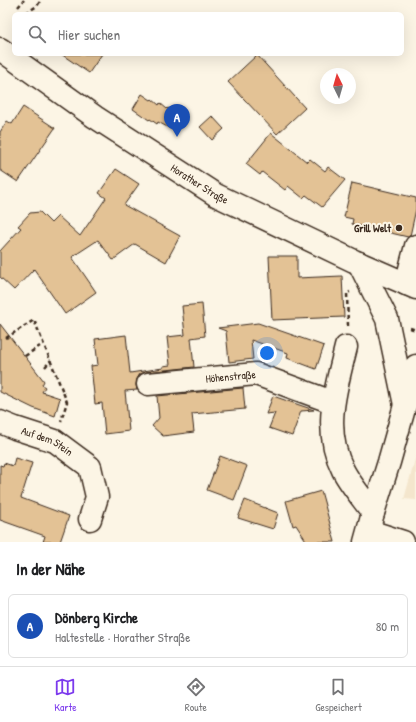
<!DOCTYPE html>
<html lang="de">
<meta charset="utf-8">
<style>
:root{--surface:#fff;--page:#f6f6f6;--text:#202124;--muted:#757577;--line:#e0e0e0;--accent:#7c3aed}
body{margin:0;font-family:"Patrick Hand",sans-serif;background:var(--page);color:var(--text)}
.compass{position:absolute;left:320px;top:68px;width:36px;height:36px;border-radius:50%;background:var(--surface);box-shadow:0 4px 16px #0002;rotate:355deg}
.you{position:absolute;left:267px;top:353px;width:14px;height:14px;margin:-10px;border:3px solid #fff;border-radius:50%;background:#1a73e8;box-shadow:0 0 0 6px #1a73e833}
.badge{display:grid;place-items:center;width:26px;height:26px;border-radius:50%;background:var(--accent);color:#fff;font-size:13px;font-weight:700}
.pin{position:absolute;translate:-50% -33px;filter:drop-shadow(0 1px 2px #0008)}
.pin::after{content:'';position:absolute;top:21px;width:14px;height:12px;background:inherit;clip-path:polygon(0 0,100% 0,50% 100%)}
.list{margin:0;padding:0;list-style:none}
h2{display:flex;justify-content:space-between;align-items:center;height:52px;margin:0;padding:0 16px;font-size:17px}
h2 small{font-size:13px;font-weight:400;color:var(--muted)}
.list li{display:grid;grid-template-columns:26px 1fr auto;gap:12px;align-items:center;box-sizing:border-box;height:64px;margin:0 8px 8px;padding:0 8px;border:1px solid var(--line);border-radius:6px}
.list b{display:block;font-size:15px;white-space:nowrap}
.list p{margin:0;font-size:13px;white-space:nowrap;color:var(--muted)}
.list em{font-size:13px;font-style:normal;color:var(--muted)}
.icon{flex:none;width:22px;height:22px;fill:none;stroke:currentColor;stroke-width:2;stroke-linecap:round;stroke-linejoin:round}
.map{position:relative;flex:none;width:416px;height:542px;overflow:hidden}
.search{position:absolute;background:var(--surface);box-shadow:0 4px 16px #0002;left:12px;right:12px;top:12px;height:44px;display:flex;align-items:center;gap:10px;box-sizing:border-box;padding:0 14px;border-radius:6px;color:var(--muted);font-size:15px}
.sheet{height:124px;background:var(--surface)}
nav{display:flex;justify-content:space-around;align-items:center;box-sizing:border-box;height:56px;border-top:1px solid var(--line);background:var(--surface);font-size:11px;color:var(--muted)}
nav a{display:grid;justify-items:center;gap:2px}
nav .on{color:var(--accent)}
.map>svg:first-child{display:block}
</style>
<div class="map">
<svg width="416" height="542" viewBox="0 0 416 542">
<rect width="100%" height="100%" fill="#fcf5e5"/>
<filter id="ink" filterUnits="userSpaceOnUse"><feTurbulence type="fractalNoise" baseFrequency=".025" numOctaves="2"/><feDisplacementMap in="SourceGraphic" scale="8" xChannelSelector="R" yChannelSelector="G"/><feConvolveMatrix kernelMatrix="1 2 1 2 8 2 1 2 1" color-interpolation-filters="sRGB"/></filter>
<g filter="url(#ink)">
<path fill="#f4e6cd" d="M 416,456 L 416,500 L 404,499 Z"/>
<g fill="#e3c295" stroke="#3b2a1e">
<path d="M 61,54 L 102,54 L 89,73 Z"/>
<path d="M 257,55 L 305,108 L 277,134 L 228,82 Z"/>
<path d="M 142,94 L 151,100 L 152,99 L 159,105 L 160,103 L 167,109 L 168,108 L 182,117 L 173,130 L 158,122 L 157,124 L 150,119 L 149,120 L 133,109 Z"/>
<path d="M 23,107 L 55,128 L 18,182 L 0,170 L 0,132 L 7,121 L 12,124 Z"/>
<path d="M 212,116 L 224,129 L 212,140 L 200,127 Z"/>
<path d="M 271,133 L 307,162 L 310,159 L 325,171 L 328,167 L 345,180 L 322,207 L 306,195 L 303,198 L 288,186 L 285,190 L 262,172 L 260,175 L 246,164 Z"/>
<path d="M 116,169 L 139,184 L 124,205 L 180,236 L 166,262 L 135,244 L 113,260 L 98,240 L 72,257 L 96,292 L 65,314 L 34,269 L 14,290 L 0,277 L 0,251 L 21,228 L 18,226 L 30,213 L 40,212 L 51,223 L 58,216 L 80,236 L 106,198 L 99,193 Z"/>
<path d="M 352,183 L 416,198 L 416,209 L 410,236 L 408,237 L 352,224 L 353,219 L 344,217 Z"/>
<path d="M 269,256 L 297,256 L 297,278 L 342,276 L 344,317 L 272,320 Z"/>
<path d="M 202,304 L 205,336 L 191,338 L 194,367 L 147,372 L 140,374 L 137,379 L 136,385 L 137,390 L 125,391 L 129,431 L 105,434 L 102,403 L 95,404 L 91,366 L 98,365 L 95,339 L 126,335 L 130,373 L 163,368 L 163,366 L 170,365 L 167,337 L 185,335 L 182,306 Z"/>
<path d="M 258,323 L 324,346 L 316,369 L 287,358 L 288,353 L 251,340 L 253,359 L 229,362 L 226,331 L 218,328 Z"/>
<path d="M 0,324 L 44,381 L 42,385 L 45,387 L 42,392 L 60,398 L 55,416 L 33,408 L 0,392 Z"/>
<path d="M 243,388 L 245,409 L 192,414 L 194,432 L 163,436 L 152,426 L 159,418 L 157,396 Z"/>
<path d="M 273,396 L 314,410 L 301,411 L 292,436 L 269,428 L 275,413 L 266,414 Z"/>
<path d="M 220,456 L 247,466 L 234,500 L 207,490 Z"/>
<path d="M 15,458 L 32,463 L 21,498 L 69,516 L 60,542 L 43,542 L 45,536 L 0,520 L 0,465 L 3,466 L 4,463 L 13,466 Z"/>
<path d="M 321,491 L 335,542 L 307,542 L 296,525 L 293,526 L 286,501 Z"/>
<path d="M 245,500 L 278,513 L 273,529 L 238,518 Z"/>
</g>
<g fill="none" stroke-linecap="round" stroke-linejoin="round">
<g stroke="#3b2a1e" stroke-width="25">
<g id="minor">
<path d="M 406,284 L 416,246"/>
<path d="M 346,347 C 336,388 322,429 343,470 C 350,484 363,499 373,513"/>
<path id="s1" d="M 148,384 L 256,374 L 332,402"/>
<path id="s2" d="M 0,422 L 15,428 L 55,441 L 90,467 L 97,497 L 90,519"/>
<path d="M 369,531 L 403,542"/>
<path d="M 365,542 L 373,513 L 389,462 L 416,366"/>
</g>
</g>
<g stroke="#3b2a1e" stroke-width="25">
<g id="major">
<path id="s3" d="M 0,49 L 95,117 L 216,195 L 354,261 L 416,288"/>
<path d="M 359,263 L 387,319 L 405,405"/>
</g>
</g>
<g stroke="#3b2a1e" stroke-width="2.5" stroke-dasharray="4 3" stroke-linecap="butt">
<path d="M 18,7 L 24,0"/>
<path d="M 26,13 L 37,6 L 41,0"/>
<path d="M 348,326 L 347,293 L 350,292"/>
<path d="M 410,328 L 416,330"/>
<path d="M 6,338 L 34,320 L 67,402 L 61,421"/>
<path d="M 25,356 L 43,344"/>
<path d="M 45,367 L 51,360"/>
</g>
<use href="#minor" stroke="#fcf5e5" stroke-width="22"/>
<use href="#major" stroke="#fcf5e5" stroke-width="22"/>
</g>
</g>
<circle fill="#3b2a1e" stroke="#fcf5e5" stroke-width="1.5" cx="399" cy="228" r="4"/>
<g text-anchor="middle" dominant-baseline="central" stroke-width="4" stroke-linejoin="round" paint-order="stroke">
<g font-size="11" fill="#3b2a1e" stroke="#fcf5e5">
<text stroke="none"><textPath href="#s3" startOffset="241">Horather Straße</textPath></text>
<text stroke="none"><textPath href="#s1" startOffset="83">Höhenstraße</textPath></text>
<text stroke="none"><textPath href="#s2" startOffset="51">Auf dem Stein</textPath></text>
</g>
<g font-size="11" font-weight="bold" fill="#3b2a1e" stroke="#fcf5e5" text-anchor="end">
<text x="391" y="228">Grill Welt</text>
</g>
</g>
</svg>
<svg class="compass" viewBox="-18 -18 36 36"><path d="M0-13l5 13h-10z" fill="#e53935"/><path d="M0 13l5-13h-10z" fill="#757577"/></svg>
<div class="you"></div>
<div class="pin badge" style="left:177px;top:137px;background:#1a4fb4">A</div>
<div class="search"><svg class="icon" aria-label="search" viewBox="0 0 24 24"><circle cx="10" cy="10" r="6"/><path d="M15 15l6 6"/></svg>Hier suchen</div>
</div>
<section class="sheet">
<h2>In der Nähe<small></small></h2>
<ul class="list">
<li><span class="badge" style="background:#1a4fb4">A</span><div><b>Dönberg Kirche</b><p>Haltestelle · Horather Straße</p></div><em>80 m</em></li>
</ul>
</section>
<nav>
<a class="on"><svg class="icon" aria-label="map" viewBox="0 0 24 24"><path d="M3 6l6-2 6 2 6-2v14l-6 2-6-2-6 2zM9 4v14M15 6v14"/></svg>Karte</a>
<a><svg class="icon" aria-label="directions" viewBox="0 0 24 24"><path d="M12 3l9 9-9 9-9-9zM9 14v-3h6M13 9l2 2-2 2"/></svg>Route</a>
<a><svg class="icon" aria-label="saved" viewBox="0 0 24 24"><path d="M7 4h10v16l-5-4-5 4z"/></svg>Gespeichert</a>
</nav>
